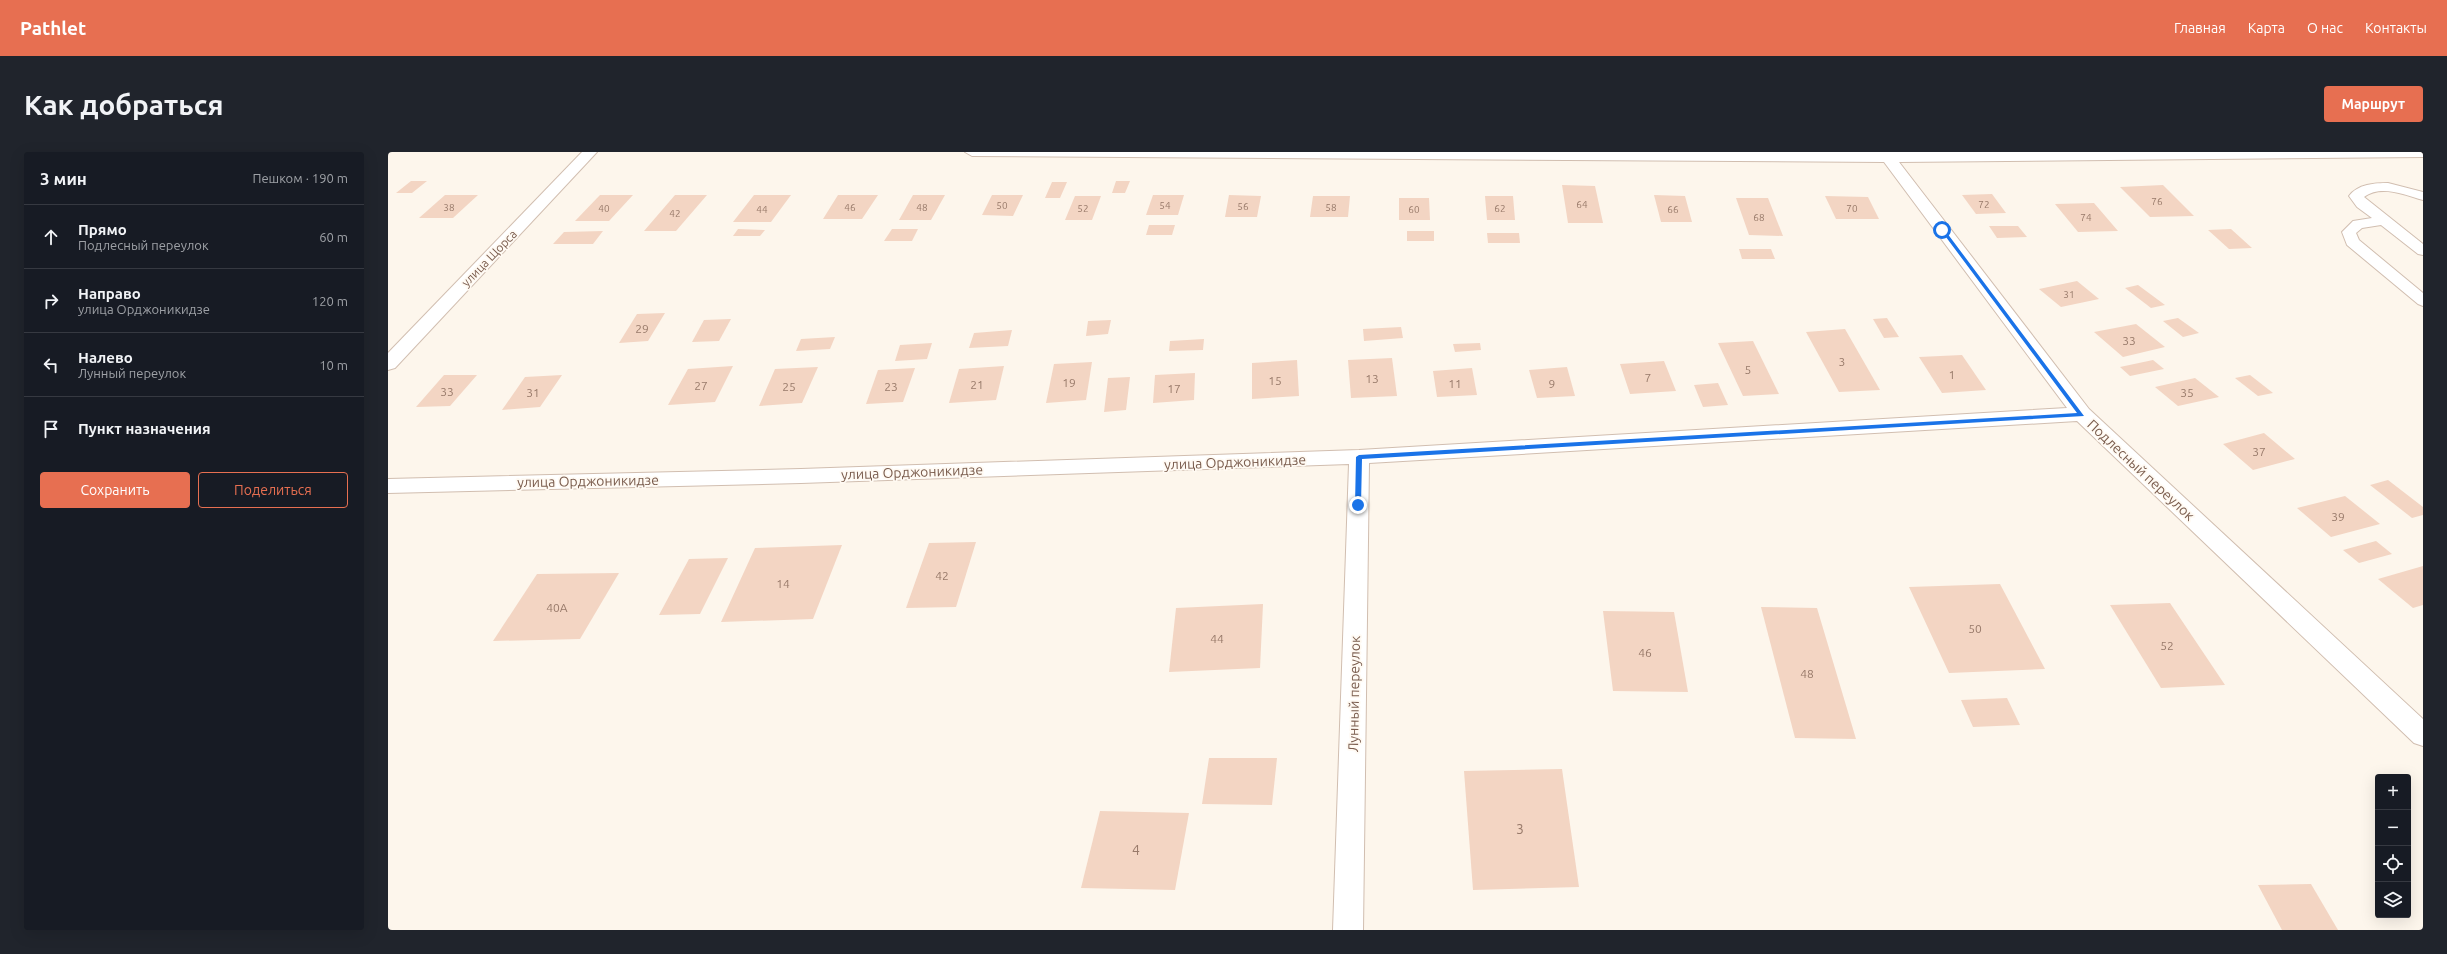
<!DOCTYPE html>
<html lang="ru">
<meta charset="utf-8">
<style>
:root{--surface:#171b24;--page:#20242c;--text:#f1f3f6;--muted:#9ea1a6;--line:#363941;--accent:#e76f51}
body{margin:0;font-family:Ubuntu,sans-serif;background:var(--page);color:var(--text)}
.controls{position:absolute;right:12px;bottom:12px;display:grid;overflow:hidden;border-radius:4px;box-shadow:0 4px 16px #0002}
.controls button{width:36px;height:36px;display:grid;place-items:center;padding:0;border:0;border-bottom:1px solid var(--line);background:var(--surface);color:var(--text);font:20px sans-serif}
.stop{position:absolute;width:12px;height:12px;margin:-9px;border:3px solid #1a73e8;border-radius:50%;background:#fff}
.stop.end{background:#1a73e8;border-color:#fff;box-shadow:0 1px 4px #0008}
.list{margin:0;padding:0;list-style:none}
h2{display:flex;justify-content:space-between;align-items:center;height:52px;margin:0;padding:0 16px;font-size:17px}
h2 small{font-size:13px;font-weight:400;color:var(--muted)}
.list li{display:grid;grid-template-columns:26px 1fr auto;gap:12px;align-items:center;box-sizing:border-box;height:64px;padding:0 16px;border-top:1px solid var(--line)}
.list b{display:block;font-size:15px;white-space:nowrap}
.list p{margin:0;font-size:13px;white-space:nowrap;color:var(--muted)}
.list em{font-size:13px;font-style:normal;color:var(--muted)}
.actions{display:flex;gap:8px;padding:12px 16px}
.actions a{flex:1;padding:9px 0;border:1px solid var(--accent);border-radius:4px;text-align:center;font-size:14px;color:var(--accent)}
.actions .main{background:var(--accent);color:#fff}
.icon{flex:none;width:22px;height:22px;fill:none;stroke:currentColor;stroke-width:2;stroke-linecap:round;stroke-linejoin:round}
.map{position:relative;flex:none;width:2035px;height:778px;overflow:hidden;border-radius:4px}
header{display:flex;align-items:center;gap:24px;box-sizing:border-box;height:56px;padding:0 20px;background:var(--accent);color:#fff}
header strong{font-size:19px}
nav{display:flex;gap:22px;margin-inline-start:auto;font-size:14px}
.intro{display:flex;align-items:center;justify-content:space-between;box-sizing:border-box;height:96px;padding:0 24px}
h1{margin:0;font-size:28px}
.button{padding:10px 18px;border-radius:4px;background:var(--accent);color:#fff;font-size:14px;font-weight:700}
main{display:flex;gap:24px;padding:0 24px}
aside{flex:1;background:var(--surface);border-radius:4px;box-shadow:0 4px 16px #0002}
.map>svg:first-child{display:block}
</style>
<header>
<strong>Pathlet</strong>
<nav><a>Главная</a><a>Карта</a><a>О нас</a><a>Контакты</a></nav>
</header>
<div class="intro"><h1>Как добраться</h1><a class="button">Маршрут</a></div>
<main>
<aside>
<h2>3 мин<small>Пешком · 190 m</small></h2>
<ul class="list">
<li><svg class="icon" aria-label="ahead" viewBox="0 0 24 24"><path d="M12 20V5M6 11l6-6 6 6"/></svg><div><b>Прямо</b><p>Подлесный переулок</p></div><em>60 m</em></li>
<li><svg class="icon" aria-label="right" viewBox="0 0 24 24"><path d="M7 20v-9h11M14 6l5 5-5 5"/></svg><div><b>Направо</b><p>улица Орджоникидзе</p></div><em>120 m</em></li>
<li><svg class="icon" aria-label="left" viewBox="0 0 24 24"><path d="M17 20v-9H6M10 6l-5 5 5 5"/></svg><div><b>Налево</b><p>Лунный переулок</p></div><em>10 m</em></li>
<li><svg class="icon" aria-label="arrive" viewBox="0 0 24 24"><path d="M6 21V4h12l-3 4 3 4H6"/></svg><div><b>Пункт назначения</b></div></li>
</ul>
<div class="actions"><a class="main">Сохранить</a><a>Поделиться</a></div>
</aside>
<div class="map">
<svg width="2035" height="778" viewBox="0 0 2035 778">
<rect width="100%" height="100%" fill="#fdf6ec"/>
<g fill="#f3d5c3">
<path d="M 23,29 L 39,29 L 24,41 L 8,41 Z"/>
<path d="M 728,29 L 742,29 L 737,41 L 724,41 Z"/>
<path d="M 664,30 L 679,30 L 672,46 L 657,46 Z"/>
<path d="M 1174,33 L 1207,34 L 1215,71 L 1180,71 Z"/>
<path d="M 1775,33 L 1806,64 L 1762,65 L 1732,35 Z"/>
<path d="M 1604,42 L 1618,61 L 1588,62 L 1574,43 Z"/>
<path d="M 57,43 L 90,43 L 65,66 L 31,66 Z"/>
<path d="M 212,43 L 245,43 L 221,69 L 187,69 Z"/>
<path d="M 287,43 L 319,43 L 288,79 L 256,79 Z"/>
<path d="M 366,43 L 403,43 L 383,70 L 345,70 Z"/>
<path d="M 450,43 L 490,43 L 474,67 L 435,67 Z"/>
<path d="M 525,43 L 557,43 L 543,68 L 511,68 Z"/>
<path d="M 604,43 L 635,43 L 625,64 L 594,63 Z"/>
<path d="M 765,43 L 796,43 L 790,63 L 758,63 Z"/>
<path d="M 841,43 L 873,44 L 869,65 L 837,65 Z"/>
<path d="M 1266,43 L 1297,44 L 1304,70 L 1273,70 Z"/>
<path d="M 687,44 L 713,44 L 704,68 L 677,68 Z"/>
<path d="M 925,44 L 962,44 L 960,65 L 922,65 Z"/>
<path d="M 1097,44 L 1125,44 L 1127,68 L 1099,68 Z"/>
<path d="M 1437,44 L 1480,45 L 1491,67 L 1448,67 Z"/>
<path d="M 1011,46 L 1041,46 L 1042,68 L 1011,68 Z"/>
<path d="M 1348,46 L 1380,46 L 1395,84 L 1361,83 Z"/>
<path d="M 1706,51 L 1730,79 L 1690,80 L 1667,52 Z"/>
<path d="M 761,73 L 787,73 L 784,83 L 758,83 Z"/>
<path d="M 1601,74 L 1630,74 L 1639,85 L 1609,86 Z"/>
<path d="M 350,77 L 377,78 L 372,84 L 345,84 Z"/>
<path d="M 504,77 L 530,77 L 524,89 L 496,89 Z"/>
<path d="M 1843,77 L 1864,96 L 1841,97 L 1820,78 Z"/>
<path d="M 215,79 L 205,92 L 165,92 L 176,80 Z"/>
<rect x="1019" y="79" width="27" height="10"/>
<path d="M 1099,81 L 1131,81 L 1132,91 L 1100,91 Z"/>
<path d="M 1351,97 L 1383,97 L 1387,107 L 1354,107 Z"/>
<path d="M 1689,129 L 1711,147 L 1673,155 L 1651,137 Z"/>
<path d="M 1750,133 L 1777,153 L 1763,156 L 1737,136 Z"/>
<path d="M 277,161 L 260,189 L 231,191 L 249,162 Z"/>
<path d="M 1499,166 L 1511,185 L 1496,186 L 1485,167 Z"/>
<path d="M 1790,166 L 1811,181 L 1795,185 L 1775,169 Z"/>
<path d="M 343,167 L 331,189 L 304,190 L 316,168 Z"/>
<path d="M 723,168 L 720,182 L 698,184 L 700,169 Z"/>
<path d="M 1748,172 L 1777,195 L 1735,205 L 1706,180 Z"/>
<path d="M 1013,175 L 1015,186 L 976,189 L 975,177 Z"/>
<path d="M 1457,177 L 1492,238 L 1451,240 L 1418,180 Z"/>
<path d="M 624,178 L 620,194 L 581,196 L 586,181 Z"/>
<path d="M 447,185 L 442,197 L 408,199 L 413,187 Z"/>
<path d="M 816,187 L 815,198 L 781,199 L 782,189 Z"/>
<path d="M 1365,189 L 1391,242 L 1355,244 L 1330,191 Z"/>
<path d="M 544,191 L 539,207 L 507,209 L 512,193 Z"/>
<path d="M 1092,191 L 1093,198 L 1067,200 L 1065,192 Z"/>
<path d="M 1574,203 L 1598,238 L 1554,241 L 1531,205 Z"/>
<path d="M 1004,206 L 1009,244 L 963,246 L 960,208 Z"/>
<path d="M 909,208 L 911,244 L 864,247 L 864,211 Z"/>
<path d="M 1765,208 L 1776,217 L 1742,224 L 1732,215 Z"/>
<path d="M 1276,209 L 1288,239 L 1242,242 L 1232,212 Z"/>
<path d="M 704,210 L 698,248 L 658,251 L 666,212 Z"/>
<path d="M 345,214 L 327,250 L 280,253 L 300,217 Z"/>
<path d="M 616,214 L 608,248 L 561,251 L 571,217 Z"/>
<path d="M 430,215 L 414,251 L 371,254 L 387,217 Z"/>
<path d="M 1179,215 L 1187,244 L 1149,246 L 1141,218 Z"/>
<path d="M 527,216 L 515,250 L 478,252 L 490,218 Z"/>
<path d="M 1084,216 L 1089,243 L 1049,245 L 1045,219 Z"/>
<path d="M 807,221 L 806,248 L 765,251 L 767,223 Z"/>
<path d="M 56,223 L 89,223 L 62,254 L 28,255 Z"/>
<path d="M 174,223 L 152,255 L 114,258 L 137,225 Z"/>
<path d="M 1862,223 L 1885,241 L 1870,244 L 1847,226 Z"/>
<path d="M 742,225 L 738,258 L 716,260 L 720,226 Z"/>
<path d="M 1807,226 L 1831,245 L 1790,254 L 1767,235 Z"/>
<path d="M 1330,231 L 1340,253 L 1315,255 L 1306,233 Z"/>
<path d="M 1876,281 L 1907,307 L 1865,318 L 1835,292 Z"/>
<path d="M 2000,328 L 2035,355 L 2035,363 L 2024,366 L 1982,333 Z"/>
<path d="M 1957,344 L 1992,372 L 1943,385 L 1909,356 Z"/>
<path d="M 1988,389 L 2004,402 L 1971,411 L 1955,398 Z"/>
<path d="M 588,390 L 568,455 L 518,456 L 541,391 Z"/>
<path d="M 454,393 L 425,467 L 333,470 L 367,396 Z"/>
<path d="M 340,406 L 312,462 L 271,463 L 301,407 Z"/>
<path d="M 2035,414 L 2035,453 L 2025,456 L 1990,427 Z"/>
<path d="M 231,421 L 192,487 L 105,489 L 149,422 Z"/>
<path d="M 1612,432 L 1657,517 L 1561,521 L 1521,435 Z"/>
<path d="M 1782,451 L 1837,533 L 1773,536 L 1722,453 Z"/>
<path d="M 875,452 L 872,516 L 781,520 L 788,456 Z"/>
<path d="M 1373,455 L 1429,456 L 1468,587 L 1407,586 Z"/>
<path d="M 1215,459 L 1286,460 L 1300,540 L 1225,539 Z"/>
<path d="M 1619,546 L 1632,573 L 1585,575 L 1573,548 Z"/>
<path d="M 821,606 L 889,606 L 884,653 L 814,652 Z"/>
<path d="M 1174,617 L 1191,735 L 1085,738 L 1076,619 Z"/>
<path d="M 712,659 L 801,661 L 787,738 L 693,736 Z"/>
<path d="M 1923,732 L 1950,778 L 1894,778 L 1870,733 Z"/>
</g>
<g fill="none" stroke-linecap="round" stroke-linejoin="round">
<g stroke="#d1beb0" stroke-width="2">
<path id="service" d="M 2000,31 L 2035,40 L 2035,48 C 2017,43 1993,32 1976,45 L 2035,92 L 2035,103 L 2030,102 L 1993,73 L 1974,76 L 1968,81 L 1971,88 L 2035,141 L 2035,154 L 2030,152 L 1959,93 L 1954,80 L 1965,69 L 1984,66 L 1969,55 L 1961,44 C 1970,32 1987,31 2000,31 Z"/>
</g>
<g stroke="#d1beb0" stroke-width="2">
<g id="minor">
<path d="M 194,0 L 209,0 L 7,216 L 0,218 L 0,201 Z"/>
<path d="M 577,0 L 2035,0 L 2035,5 L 1511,10 L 1701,257 L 2035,567 L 2035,594 L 2026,591 L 1689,269 L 981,311 L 975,778 L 945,778 L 961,312 L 413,331 L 0,341 L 0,327 L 413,317 L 971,298 L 1679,256 L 1496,10 L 584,4 Z"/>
</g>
</g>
<use href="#service" fill="#fff" fill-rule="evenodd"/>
<use href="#minor" fill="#fff" fill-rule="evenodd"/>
</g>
<path fill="#1a73e8" d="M 1552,77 L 1556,77 L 1696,264 L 974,307 L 973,353 L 970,355 L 967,353 L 968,305 L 971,303 L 1689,261 Z"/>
<g text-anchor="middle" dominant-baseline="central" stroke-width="3.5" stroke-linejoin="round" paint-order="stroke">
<g font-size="10" fill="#987a6a">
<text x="1769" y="49">76</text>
<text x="1194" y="52">64</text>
<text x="1596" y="52">72</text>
<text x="614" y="53">50</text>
<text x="777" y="53">54</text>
<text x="855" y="54">56</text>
<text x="61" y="55">38</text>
<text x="462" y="55">46</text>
<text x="534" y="55">48</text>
<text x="943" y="55">58</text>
<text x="216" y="56">40</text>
<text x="695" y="56">52</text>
<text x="1112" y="56">62</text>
<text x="1464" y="56">70</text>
<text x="374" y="57">44</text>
<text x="1026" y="57">60</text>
<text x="1285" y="57">66</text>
<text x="287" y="61">42</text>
<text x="1371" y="65">68</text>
<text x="1698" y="65">74</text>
<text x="1681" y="142">31</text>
</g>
<g font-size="12" fill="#7a5c4d" stroke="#fffaf3">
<text transform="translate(101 106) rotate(-46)">улица Щорса</text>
</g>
<g font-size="12" fill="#987a6a">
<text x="254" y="176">29</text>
<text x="1741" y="188">33</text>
<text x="1454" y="209">3</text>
<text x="1360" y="217">5</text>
<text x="1564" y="222">1</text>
<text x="1260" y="225">7</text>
<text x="984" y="226">13</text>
<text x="887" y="228">15</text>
<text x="681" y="230">19</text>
<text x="1067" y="231">11</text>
<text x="1164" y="231">9</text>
<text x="589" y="232">21</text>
<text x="313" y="233">27</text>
<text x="401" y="234">25</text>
<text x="503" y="234">23</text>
<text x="786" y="236">17</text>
<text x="59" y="239">33</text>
<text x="145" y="240">31</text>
<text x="1799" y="240">35</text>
<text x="1871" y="299">37</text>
<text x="1950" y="364">39</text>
<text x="554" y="423">42</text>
<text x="395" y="431">14</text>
<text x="169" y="455">40А</text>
<text x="1587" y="476">50</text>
<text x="829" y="486">44</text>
<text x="1779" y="493">52</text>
<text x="1257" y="500">46</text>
<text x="1419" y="521">48</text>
</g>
<g font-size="14" fill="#7a5c4d" stroke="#fffaf3">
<text transform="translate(847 310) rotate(-2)">улица Орджоникидзе</text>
<text transform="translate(1753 318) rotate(43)">Подлесный переулок</text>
<text transform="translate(524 320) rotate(-2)">улица Орджоникидзе</text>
<text transform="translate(200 329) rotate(-1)">улица Орджоникидзе</text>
<text transform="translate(966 542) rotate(-89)">Лунный переулок</text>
</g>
<g font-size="14" fill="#987a6a">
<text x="1132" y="677">3</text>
<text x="748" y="698">4</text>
</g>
</g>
</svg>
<div class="controls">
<button>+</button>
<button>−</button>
<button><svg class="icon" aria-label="locate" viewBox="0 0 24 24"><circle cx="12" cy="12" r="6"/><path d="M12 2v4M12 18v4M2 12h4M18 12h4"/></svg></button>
<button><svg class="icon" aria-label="layers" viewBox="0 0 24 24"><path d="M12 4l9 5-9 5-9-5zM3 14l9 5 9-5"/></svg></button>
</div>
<div class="stop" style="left:1554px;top:78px"></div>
<div class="stop end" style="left:970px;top:353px"></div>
</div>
</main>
